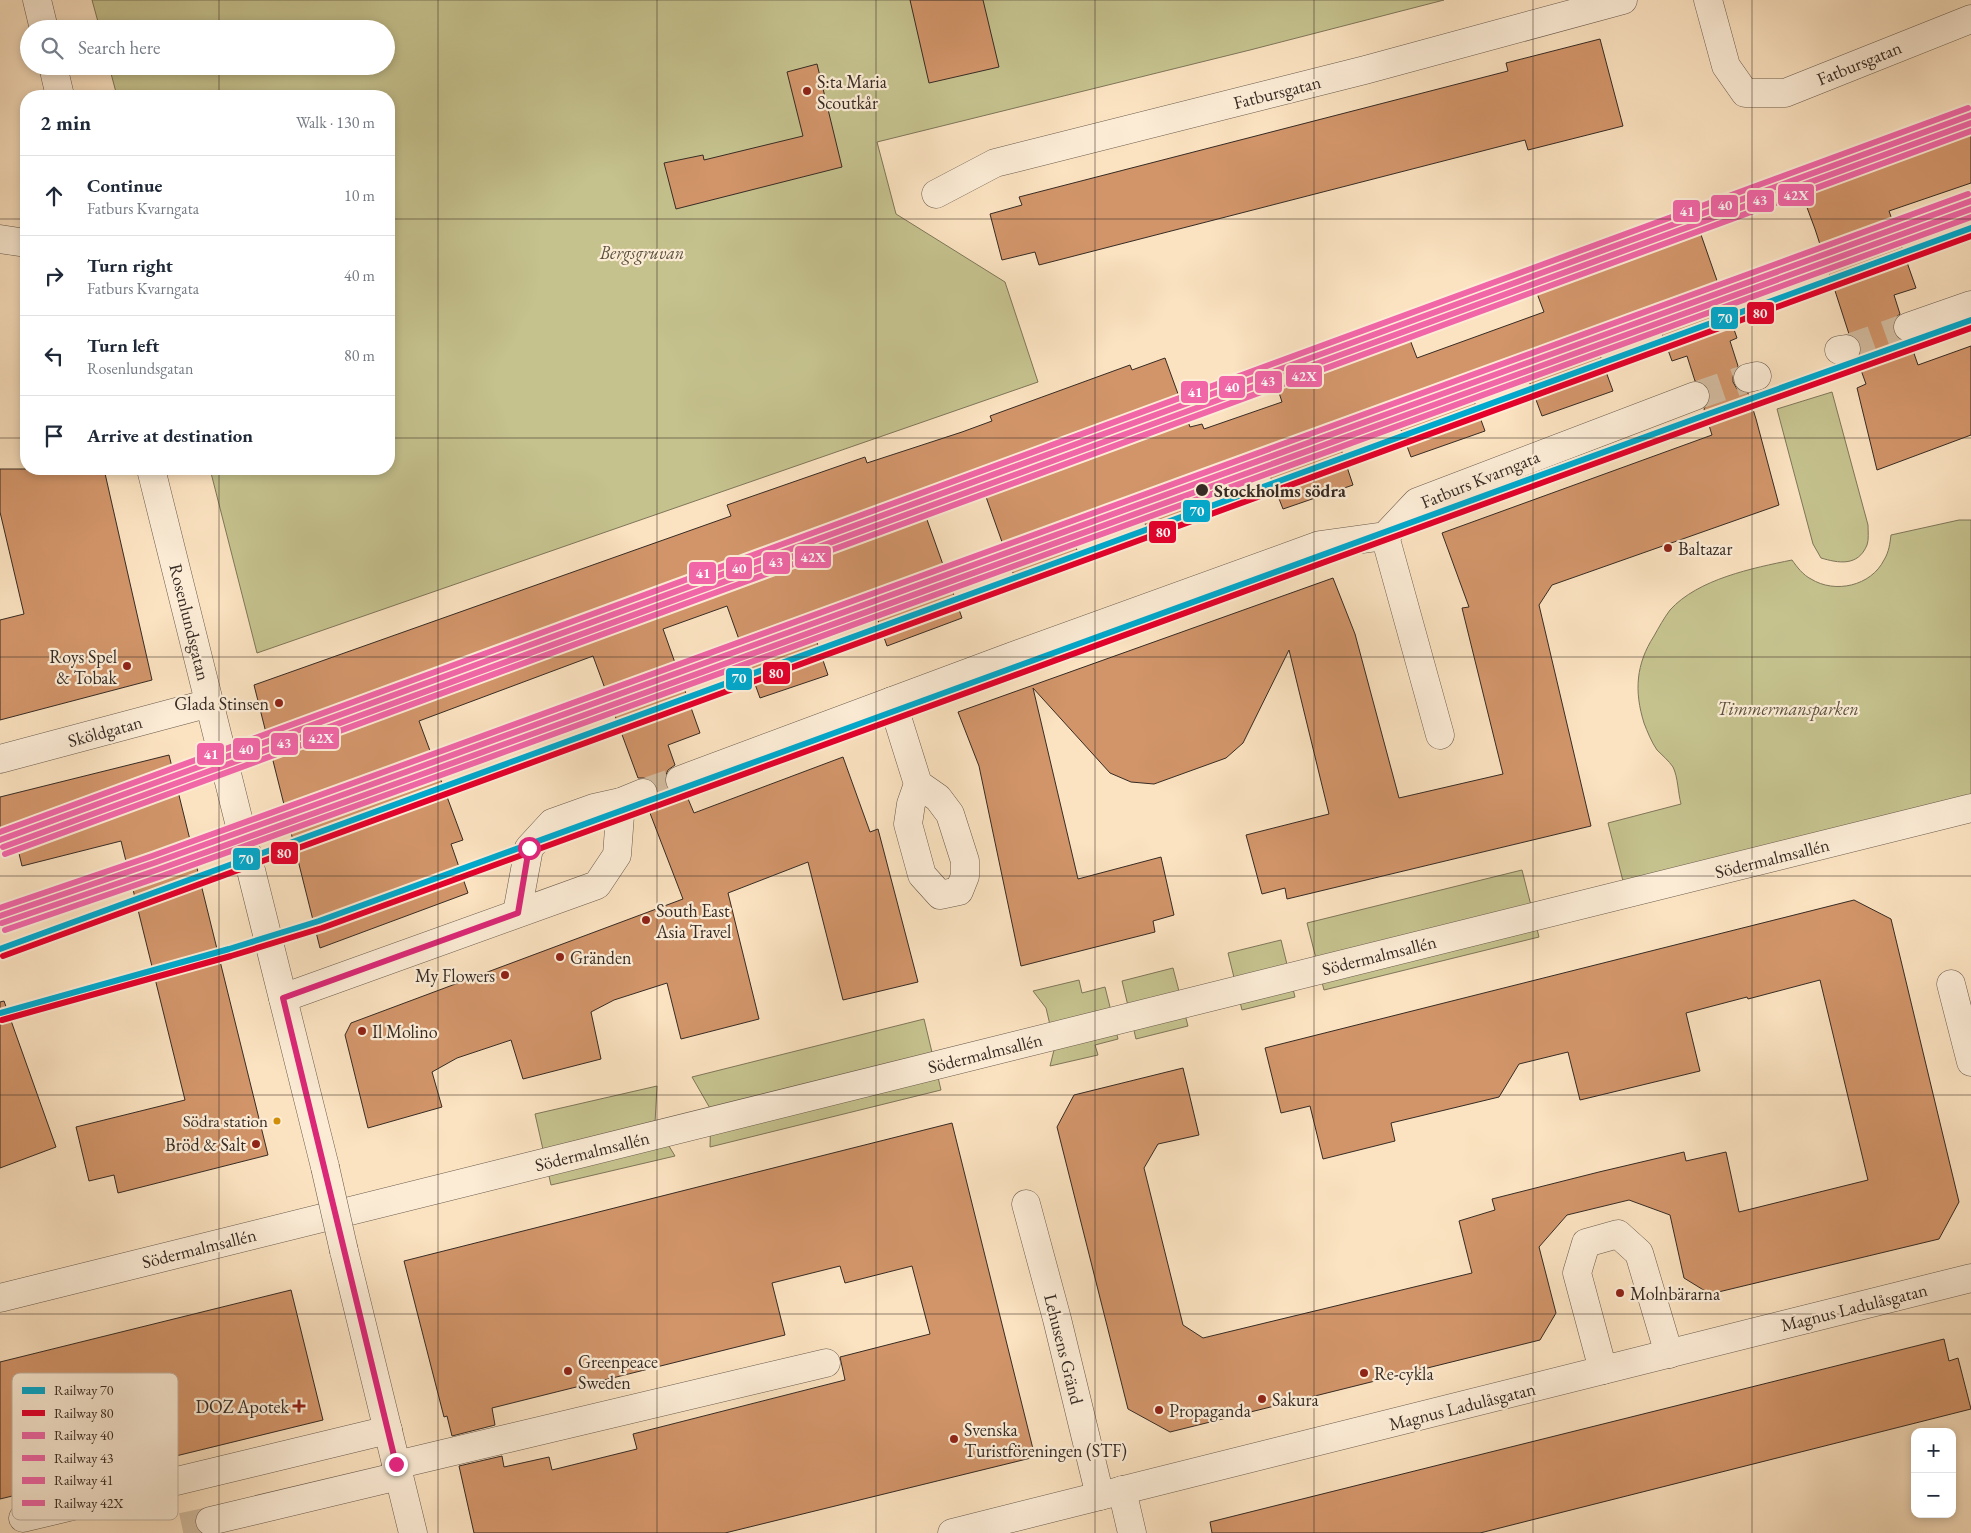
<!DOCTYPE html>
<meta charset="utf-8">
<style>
:root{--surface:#fff;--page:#f6f6f7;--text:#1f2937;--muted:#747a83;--line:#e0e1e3}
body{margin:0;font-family:"EB Garamond",serif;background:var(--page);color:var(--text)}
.controls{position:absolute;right:15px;bottom:15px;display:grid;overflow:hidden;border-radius:10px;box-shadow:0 2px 8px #0003}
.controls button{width:45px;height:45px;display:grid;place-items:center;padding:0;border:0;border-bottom:1px solid var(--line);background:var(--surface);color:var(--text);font:25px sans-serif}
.stop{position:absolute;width:15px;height:15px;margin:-11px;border:4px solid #db2777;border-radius:50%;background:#fff}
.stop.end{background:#db2777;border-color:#fff;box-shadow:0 1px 5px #0008}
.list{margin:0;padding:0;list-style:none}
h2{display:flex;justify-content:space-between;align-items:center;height:65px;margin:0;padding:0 20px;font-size:21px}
h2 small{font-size:16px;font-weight:400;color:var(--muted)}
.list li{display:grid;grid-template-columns:32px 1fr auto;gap:15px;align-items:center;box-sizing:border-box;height:80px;padding:0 20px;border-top:1px solid var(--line)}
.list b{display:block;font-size:19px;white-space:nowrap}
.list p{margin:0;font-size:16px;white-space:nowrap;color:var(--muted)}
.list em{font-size:16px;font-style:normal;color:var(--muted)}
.icon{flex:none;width:28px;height:28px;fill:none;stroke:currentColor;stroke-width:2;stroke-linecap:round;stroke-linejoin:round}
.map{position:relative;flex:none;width:1971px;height:1533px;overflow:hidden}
.search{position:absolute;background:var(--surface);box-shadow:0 2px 8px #0003;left:20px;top:20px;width:375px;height:55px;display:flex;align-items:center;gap:12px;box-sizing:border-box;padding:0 18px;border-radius:28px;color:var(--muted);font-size:19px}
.panel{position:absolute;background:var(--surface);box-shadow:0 2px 8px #0003;left:20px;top:90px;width:375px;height:385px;border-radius:20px}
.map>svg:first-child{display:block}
</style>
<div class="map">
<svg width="1971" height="1533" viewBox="0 0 1971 1533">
<rect width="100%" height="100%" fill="#fbe2c0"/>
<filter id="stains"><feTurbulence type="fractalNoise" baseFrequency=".004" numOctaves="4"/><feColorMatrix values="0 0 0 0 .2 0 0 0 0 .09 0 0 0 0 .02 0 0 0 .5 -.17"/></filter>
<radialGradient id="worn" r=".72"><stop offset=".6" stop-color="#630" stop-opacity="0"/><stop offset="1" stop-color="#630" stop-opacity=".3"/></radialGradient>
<g fill="#c5c28e" stroke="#7e7659">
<path d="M 92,0 L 1444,0 L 1250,50 L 877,142 L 896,214 L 1005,282 L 1038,382 L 257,653 L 210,469 L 389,469 L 389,96 L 117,96 L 109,66 L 386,66 L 386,29 L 100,29 Z"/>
<path d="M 1832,392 L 1868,525 C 1868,531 1869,540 1867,545 C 1858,567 1838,563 1821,558 L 1813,544 L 1777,409 Z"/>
<path d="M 1959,520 L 1971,520 L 1971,796 L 1623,881 L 1608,823 L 1681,804 C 1678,793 1678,777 1673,767 C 1669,761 1662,755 1657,750 C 1652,743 1647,731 1644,723 C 1634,691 1636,664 1654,636 C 1659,627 1664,618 1670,610 C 1698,579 1753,568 1792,560 C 1797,567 1803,575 1811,579 C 1835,594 1871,586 1884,560 C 1889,552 1890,543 1891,535 Z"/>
<path d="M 1522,870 L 1539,937 L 1324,990 L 1307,923 Z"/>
<path d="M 1281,940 L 1295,997 L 1242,1010 L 1228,953 Z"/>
<path d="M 1173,968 L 1188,1026 L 1136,1039 L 1122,981 Z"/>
<path d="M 1079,980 L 1082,993 L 1105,987 L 1118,1039 L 1095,1045 L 1098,1055 L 1050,1066 L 1055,1046 L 1046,1008 L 1033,991 Z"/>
<path d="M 924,1019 L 941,1090 L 710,1147 L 711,1110 L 692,1077 Z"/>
<path d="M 657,1086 L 655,1123 L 675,1156 L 551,1185 L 535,1114 Z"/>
</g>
<g fill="#d2956a" stroke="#362b24">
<path d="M 910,0 L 983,0 L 999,67 L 929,83 Z"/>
<path d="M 1600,39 L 1623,126 L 1528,150 L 1525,140 L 1039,265 L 1035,252 L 1002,260 L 990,214 L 1022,205 L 1019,197 L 1508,71 L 1506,63 Z"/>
<path d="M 817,64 L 842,167 L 676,209 L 664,163 L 703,155 L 704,160 L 803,136 L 787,72 Z"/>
<path d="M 1971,122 L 1971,183 L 1889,211 L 1916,288 L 1894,295 L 1900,314 L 1896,317 L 1893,324 L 1893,333 L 1898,339 L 1905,342 L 1910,342 L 1918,365 L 1971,346 L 1971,435 L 1877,470 L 1857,388 L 1866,384 L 1857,359 L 1861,354 L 1861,346 L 1858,339 L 1849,334 L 1815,229 L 1799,186 Z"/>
<path d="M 1699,229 L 1737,338 L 1730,341 L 1738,366 L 1733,373 L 1733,382 L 1737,389 L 1748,393 L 1756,419 L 1779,505 L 1552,585 L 1539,605 L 1591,826 L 1287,899 L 1285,888 L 1262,894 L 1246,835 L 1329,814 L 1289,650 L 1243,743 L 1226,758 L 1154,784 L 1131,782 L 1110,773 L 1033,688 L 1078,879 L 1161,857 L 1174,915 L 1153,921 L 1155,932 L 1021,966 L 979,766 L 958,712 L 1333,578 L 1355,634 L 1399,798 L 1503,774 L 1462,608 L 1469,607 L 1442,533 L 1712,435 L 1704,409 L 1710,399 L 1709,390 L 1704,384 L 1695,381 L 1687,356 L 1672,361 L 1655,314 L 1593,336 L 1613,391 L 1542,416 L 1522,362 L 1467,382 L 1485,431 L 1411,457 L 1394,411 L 1335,431 L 1353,485 L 1283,509 L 1269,473 L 1205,494 L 1212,513 L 1149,535 L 1140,509 L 1071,534 L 1081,561 L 1017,584 L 980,480 L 920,500 L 962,618 L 887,646 L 874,609 L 813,631 L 828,675 L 760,698 L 727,606 L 663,629 L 700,733 L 668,745 L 675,765 L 668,770 L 665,777 L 665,785 L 670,792 L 678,795 L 686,794 L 694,813 L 843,757 L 870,832 L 878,829 L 918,982 L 843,1000 L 808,862 L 728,893 L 759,1019 L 681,1039 L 667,983 L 614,1000 L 591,1012 L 601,1059 L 523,1079 L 511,1040 L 457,1058 L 432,1072 L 442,1107 L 368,1128 L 345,1035 L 351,1023 L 683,899 L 648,808 L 656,802 L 658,795 L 658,788 L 652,780 L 645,778 L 638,778 L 593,656 L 419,721 L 463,840 L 451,844 L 468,893 L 320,948 L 254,685 L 731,516 L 727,505 L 865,457 L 867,463 L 962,432 L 992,421 L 990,416 L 1130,365 L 1132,370 L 1165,358 L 1190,427 L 1202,424 L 1204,429 L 1282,402 L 1275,380 L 1407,332 L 1417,358 L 1544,312 L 1535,288 Z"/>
<path d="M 0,469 L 104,469 L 152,680 L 0,720 L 0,620 L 24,614 L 0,512 Z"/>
<path d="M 169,755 L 268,1155 L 118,1193 L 114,1175 L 89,1181 L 76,1127 L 185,1100 L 121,841 L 22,866 L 14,833 L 0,836 L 0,797 Z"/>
<path d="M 1854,900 L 1891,919 L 1959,1202 L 1939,1239 L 1710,1294 L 1684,1278 L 1670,1215 L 1629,1200 L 1567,1215 L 1539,1247 L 1556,1313 L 1540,1340 L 1170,1432 L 1128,1409 L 1057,1127 L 1074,1095 L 1183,1068 L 1199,1135 L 1158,1144 L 1144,1168 L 1183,1325 L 1203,1338 L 1472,1273 L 1459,1221 L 1495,1210 L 1492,1199 L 1599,1172 L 1684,1152 L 1686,1161 L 1726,1152 L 1739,1212 L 1868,1180 L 1820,980 L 1748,999 L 1747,997 L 1686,1013 L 1700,1071 L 1580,1100 L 1568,1052 L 1519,1064 L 1499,1097 L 1391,1123 L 1395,1141 L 1323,1159 L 1310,1106 L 1281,1113 L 1265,1048 Z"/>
<path d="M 4,1001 L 56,1147 L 0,1168 L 0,1002 Z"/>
<path d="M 952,1123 L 1035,1457 L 725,1533 L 474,1533 L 459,1466 L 502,1456 L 504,1467 L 549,1457 L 552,1470 L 637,1449 L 633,1434 L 845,1380 L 840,1357 L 930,1334 L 912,1266 L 845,1283 L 840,1266 L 772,1283 L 785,1335 L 492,1408 L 495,1425 L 452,1436 L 447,1416 L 444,1417 L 404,1261 Z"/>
<path d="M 291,1290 L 323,1420 L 0,1499 L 0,1362 Z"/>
<path d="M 1944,1339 L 1949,1361 L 1958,1358 L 1971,1409 L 1480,1533 L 1212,1533 L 1210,1522 Z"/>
</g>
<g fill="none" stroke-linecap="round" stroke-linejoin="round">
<g stroke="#d4bda1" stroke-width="28" stroke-dasharray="28 14" stroke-linecap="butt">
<path d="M 1846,349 L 1908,327"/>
<path d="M 1695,396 L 1748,378"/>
<path d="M 643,793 L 680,780"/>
<path d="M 182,1527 L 210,1521"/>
</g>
<g stroke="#67594b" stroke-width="29">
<g id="minor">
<path d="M 37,0 L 44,29"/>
<path d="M 1708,0 L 1726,66 L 1745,93 L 1785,93 L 1971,19"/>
<path d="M 53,66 L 60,96"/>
<path d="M 936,194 L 995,163 L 1365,70 L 1623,0"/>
<path d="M 0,239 L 26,243"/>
<path d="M 1908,327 L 1971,305"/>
<path d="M 1839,350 L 1846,349"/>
<path d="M 1748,378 L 1757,376"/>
<path d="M 151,469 L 325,1167"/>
<path d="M 1385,536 L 1440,735"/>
<path d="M 892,701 L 918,784 L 938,798 L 950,814 L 965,861 L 965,876 L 959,891 L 940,895 L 922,875 L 908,824 L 911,804 L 918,784"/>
<path d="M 0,759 L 210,703"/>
<path d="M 680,780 L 1010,657 L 1320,545 L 1385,536 L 1417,502 L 1695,396"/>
<path d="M 517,913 L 529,848 L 552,823 L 594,808 L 621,802 L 643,793"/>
<path d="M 1951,984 L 1971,1062"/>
<path d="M 283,998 L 597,885 L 617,855 L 621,802"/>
<path d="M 1026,1204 L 1057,1319 L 1100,1496"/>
<path d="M 344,1251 L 413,1533"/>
<path d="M 0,1298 L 1971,808"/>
<path d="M 1603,1370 L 1577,1273 L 1586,1243 L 1618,1234 L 1639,1253 L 1669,1354"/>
<path d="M 396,1465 L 826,1363"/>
<path d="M 1122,1490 L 1132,1533"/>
<path d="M 23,1518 L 388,1430"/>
<path d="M 210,1521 L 399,1476"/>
<path d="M 952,1533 L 1971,1278"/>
</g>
</g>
<use href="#minor" stroke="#fcecd6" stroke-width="28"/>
<g stroke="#67594b" stroke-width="29" stroke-linecap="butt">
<path id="minor-bridge" d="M 325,1167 L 344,1251"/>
</g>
<use href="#minor-bridge" stroke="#fcecd6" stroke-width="28"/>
<g stroke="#fcecd6" stroke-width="10">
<g id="rail-1">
<path d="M 0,949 L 1971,228"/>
<path d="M 0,1013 L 229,949 L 319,921 L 1711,413 L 1971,320"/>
</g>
</g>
<g stroke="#fcecd6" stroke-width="10">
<g id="rail-2">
<path d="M 3,956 L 1971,236"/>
<path d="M 2,1020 L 231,956 L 322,928 L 1714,420 L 1971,328"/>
</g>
</g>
<g stroke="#fcecd6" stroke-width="10">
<g id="rail-3">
<path d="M 0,840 L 1971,115"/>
<path d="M 0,916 L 154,863 L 406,772 L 1971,201"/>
</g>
</g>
<g stroke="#fcecd6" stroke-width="10">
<g id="rail-4">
<path d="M 3,847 L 1971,123"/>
<path d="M 2,923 L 157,870 L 409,779 L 1971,209"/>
</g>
</g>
<g stroke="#fcecd6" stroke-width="10">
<g id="rail-5">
<path d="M 0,832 L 1968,108"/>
<path d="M 0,908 L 152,856 L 403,765 L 1968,194"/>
</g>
</g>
<g stroke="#fcecd6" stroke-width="10">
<g id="rail-6">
<path d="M 5,854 L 1971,131"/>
<path d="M 5,930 L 159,877 L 411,786 L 1971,217"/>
</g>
</g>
<use href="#rail-1" stroke="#00a9ce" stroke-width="6"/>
<use href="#rail-2" stroke="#e4002b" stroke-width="6"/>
<use href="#rail-3" stroke="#f166a7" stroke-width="6"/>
<use href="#rail-4" stroke="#f166a7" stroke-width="6"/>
<use href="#rail-5" stroke="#f166a7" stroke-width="6"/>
<use href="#rail-6" stroke="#f166a7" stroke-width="6"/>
</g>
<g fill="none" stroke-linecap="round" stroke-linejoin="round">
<path stroke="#db2777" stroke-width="6" d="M 396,1464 L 283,998 L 518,913 L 529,848"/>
</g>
<path fill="none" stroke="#362b24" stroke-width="1" stroke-opacity="0.55" d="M 219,0 L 219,29M 438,0 L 438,1533M 657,0 L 657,1533M 876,0 L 876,1533M 1095,0 L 1095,1533M 1314,0 L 1314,1533M 1533,0 L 1533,1533M 1752,0 L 1752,1533M 219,66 L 219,96M 0,219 L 26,219M 389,219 L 1971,219M 0,438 L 26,438M 389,438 L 1971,438M 219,469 L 219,1533M 0,657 L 1971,657M 0,876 L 1971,876M 0,1095 L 1971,1095M 0,1314 L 1971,1314"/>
<g fill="#8f2418" stroke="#fcecd6" stroke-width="2">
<circle cx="807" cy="91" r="5"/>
<circle cx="1668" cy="548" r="5"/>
<circle cx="127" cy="666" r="5"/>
<circle cx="279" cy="703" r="5"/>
<circle cx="646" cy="920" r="5"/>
<circle cx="560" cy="957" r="5"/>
<circle cx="505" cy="975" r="5"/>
<circle cx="362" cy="1031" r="5"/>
<circle cx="256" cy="1144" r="5"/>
<circle cx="1620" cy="1293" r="5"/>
<circle cx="568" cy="1371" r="5"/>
<circle cx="1364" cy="1373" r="5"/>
<circle cx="1262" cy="1399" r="5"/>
<path d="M296.5 1398.5h5v5h5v5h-5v5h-5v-5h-5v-5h5z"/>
<circle cx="1159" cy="1410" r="5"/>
<circle cx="954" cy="1439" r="5"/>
</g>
<circle fill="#362b24" stroke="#fcecd6" stroke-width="2" cx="1202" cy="490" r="7"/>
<circle fill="#d08d07" stroke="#fcecd6" stroke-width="2" cx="277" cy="1121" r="4.5"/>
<g text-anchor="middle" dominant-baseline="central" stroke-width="4.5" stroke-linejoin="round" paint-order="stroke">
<g font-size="17" fill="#362b24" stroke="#fcecd6" text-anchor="end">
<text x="268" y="1121">Södra station</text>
</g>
<g font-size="18" fill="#362b24" stroke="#fcecd6">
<text transform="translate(1859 63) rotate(-22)">Fatbursgatan</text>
<text transform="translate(1277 92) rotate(-14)">Fatbursgatan</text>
<text transform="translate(1480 479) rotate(-22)">Fatburs Kvarngata</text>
<text transform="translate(190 622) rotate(76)">Rosenlundsgatan</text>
<text transform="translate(105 731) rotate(-15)">Sköldgatan</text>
<text transform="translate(1772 858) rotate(-14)">Södermalmsallén</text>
<text transform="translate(1379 955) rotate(-14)">Södermalmsallén</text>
<text transform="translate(985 1053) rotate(-14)">Södermalmsallén</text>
<text transform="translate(592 1151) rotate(-14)">Södermalmsallén</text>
<text transform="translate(199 1248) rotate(-14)">Södermalmsallén</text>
<text transform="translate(1854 1307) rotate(-14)">Magnus Ladulåsgatan</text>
<text transform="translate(1064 1349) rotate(76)">Lehusens Gränd</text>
<text transform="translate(1462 1406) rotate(-14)">Magnus Ladulåsgatan</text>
</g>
<g font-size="18" fill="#362b24" stroke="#fcecd6" text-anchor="start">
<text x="817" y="81">S:ta Maria<tspan x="817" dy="21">Scoutkår</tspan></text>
<text x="1678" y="548">Baltazar</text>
<text x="117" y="656" text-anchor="end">Roys Spel<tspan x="117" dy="21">&amp; Tobak</tspan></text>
<text x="269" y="703" text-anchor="end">Glada Stinsen</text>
<text x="656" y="910">South East<tspan x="656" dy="21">Asia Travel</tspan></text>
<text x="570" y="957">Gränden</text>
<text x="495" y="975" text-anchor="end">My Flowers</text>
<text x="372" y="1031">Il Molino</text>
<text x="246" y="1144" text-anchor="end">Bröd &amp; Salt</text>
<text x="1630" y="1293">Molnbärarna</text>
<text x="578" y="1361">Greenpeace<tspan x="578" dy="21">Sweden</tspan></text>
<text x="1374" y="1373">Re-cykla</text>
<text x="1272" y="1399">Sakura</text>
<text x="289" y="1406" text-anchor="end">DOZ Apotek</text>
<text x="1169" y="1410">Propaganda</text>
<text x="964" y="1429">Svenska<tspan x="964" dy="21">Turistföreningen (STF)</tspan></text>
</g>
<g font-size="18" font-style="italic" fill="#5a513e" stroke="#fcecd6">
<text x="642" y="252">Bergsgruvan</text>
<text x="1788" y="708">Timmermansparken</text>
</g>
<g font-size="18" font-weight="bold" fill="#362b24" stroke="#fcecd6" text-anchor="start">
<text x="1214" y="490">Stockholms södra</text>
</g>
</g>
<rect x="12" y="1373" width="166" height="147" rx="8" fill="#fcecd6" stroke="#c1b2a1" stroke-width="1"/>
<rect x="22" y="1387" width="23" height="7" fill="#00a9ce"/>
<rect x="22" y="1410" width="23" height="6" fill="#e4002b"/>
<rect x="22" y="1432" width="23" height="7" fill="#f166a7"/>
<rect x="22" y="1455" width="23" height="6" fill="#f166a7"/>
<rect x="22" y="1477" width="23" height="7" fill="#f166a7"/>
<rect x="22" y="1500" width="23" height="6" fill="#f166a7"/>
<g font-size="14" fill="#362b24">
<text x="54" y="1395">Railway 70</text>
<text x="54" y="1418">Railway 80</text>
<text x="54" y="1440">Railway 40</text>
<text x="54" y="1463">Railway 43</text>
<text x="54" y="1485">Railway 41</text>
<text x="54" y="1508">Railway 42X</text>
</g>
<g stroke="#fcecd6" stroke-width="2">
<rect x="1777" y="183" width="38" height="24" rx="5" fill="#f166a7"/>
<rect x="1746" y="189" width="29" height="24" rx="5" fill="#f166a7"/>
<rect x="1710" y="194" width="29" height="24" rx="5" fill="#f166a7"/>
<rect x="1672" y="199" width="29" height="24" rx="5" fill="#f166a7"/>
<rect x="1746" y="301" width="29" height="24" rx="5" fill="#e4002b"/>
<rect x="1710" y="306" width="29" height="24" rx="5" fill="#00a9ce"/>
<rect x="1285" y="364" width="38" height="24" rx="5" fill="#f166a7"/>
<rect x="1254" y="370" width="29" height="24" rx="5" fill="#f166a7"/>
<rect x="1218" y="375" width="28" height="24" rx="5" fill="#f166a7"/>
<rect x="1180" y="380" width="29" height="24" rx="5" fill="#f166a7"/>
<rect x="1182" y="499" width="29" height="24" rx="5" fill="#00a9ce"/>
<rect x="1148" y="520" width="29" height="24" rx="5" fill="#e4002b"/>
<rect x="794" y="545" width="38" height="24" rx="5" fill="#f166a7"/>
<rect x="762" y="551" width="29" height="24" rx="5" fill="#f166a7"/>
<rect x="725" y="556" width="28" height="24" rx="5" fill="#f166a7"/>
<rect x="688" y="561" width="29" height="24" rx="5" fill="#f166a7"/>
<rect x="762" y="661" width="29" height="24" rx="5" fill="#e4002b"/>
<rect x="725" y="667" width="28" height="24" rx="5" fill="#00a9ce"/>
<rect x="302" y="726" width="38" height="24" rx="5" fill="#f166a7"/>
<rect x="270" y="732" width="29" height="24" rx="5" fill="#f166a7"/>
<rect x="232" y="737" width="29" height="24" rx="5" fill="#f166a7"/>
<rect x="196" y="742" width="29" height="24" rx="5" fill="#f166a7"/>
<rect x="270" y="841" width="29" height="24" rx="5" fill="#e4002b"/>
<rect x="232" y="847" width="29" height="24" rx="5" fill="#00a9ce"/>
</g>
<g font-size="14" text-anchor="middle" font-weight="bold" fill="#fff">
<text x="1796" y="200">42X</text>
<text x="1760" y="205">43</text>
<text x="1725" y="210">40</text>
<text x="1687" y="216">41</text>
<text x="1760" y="318">80</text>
<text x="1725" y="323">70</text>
<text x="1304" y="381">42X</text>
<text x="1268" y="386">43</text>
<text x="1232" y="392">40</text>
<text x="1195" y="397">41</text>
<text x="1197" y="516">70</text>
<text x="1163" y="537">80</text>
<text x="813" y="562">42X</text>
<text x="776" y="567">43</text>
<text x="739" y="573">40</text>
<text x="703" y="578">41</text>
<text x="776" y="678">80</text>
<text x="739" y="683">70</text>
<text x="321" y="743">42X</text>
<text x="284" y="748">43</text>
<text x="246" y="754">40</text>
<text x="211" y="759">41</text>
<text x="284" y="858">80</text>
<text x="246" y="864">70</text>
</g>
<rect width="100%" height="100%" filter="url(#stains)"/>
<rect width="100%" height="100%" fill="url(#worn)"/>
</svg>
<div class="controls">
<button>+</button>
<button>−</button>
</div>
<div class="stop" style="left:529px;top:848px"></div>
<div class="stop end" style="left:396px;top:1464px"></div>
<div class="search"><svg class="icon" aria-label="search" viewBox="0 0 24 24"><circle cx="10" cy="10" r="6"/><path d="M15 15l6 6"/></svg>Search here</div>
<section class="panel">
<h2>2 min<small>Walk · 130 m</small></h2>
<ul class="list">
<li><svg class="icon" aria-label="ahead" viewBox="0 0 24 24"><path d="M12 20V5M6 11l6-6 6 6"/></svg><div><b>Continue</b><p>Fatburs Kvarngata</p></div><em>10 m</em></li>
<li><svg class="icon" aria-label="right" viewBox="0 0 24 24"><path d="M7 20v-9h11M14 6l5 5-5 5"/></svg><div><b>Turn right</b><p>Fatburs Kvarngata</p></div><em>40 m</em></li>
<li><svg class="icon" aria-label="left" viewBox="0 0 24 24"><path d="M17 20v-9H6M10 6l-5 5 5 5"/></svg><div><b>Turn left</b><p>Rosenlundsgatan</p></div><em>80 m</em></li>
<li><svg class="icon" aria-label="arrive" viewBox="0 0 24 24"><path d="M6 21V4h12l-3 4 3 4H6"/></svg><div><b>Arrive at destination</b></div></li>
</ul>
</section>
</div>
